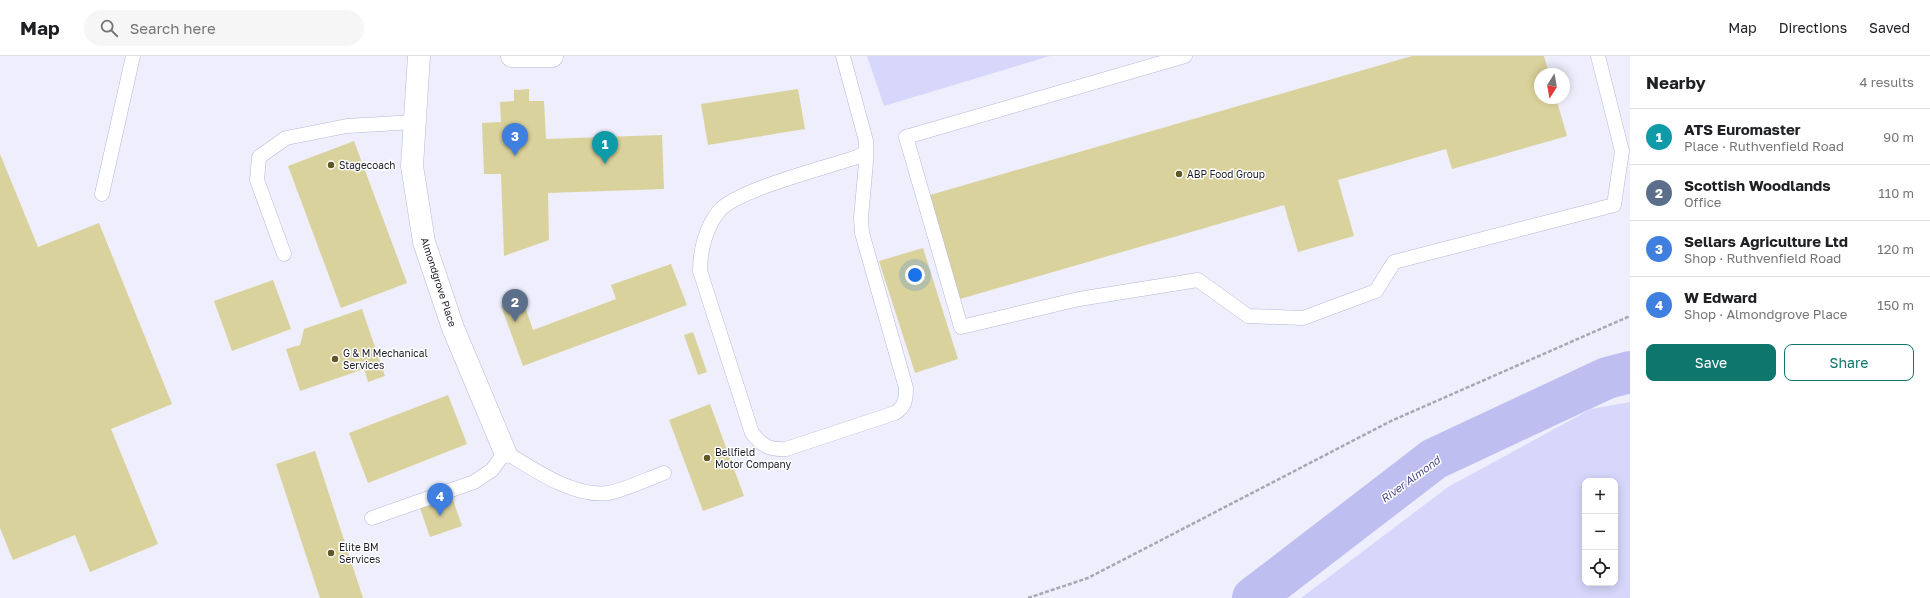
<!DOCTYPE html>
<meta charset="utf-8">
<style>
:root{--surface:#fff;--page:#f6f6f6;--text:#202124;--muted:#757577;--line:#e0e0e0;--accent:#0f766e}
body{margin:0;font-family:"Golos Text",sans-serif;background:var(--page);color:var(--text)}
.controls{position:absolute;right:12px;bottom:12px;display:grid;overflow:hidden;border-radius:8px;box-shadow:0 2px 10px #0003}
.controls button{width:36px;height:36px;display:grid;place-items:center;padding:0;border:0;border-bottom:1px solid var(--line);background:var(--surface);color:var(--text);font:20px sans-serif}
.compass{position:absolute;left:1534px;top:12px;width:36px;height:36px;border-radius:50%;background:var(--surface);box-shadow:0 2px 10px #0003;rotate:191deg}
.you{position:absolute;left:915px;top:219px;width:14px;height:14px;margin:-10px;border:3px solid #fff;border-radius:50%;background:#1a73e8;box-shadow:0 0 0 6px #1a73e833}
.badge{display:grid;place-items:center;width:26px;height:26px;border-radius:50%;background:var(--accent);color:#fff;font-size:13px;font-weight:700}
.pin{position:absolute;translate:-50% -33px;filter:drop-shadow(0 1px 2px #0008)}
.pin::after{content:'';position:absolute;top:21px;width:14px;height:12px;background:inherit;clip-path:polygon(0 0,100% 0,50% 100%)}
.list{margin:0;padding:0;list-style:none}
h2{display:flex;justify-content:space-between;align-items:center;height:52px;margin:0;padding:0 16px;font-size:17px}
h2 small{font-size:13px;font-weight:400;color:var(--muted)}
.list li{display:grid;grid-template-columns:26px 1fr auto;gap:12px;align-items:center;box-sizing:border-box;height:56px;padding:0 16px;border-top:1px solid var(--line)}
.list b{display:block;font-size:15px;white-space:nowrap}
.list p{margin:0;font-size:13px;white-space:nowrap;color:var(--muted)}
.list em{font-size:13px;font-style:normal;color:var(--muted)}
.actions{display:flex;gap:8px;padding:12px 16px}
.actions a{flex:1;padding:9px 0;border:1px solid var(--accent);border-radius:8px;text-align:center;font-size:14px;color:var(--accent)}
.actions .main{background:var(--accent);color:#fff}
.icon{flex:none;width:22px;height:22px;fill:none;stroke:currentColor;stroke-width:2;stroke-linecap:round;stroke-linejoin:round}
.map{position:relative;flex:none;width:1630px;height:542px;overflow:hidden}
header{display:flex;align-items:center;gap:24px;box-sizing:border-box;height:56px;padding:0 20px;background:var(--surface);border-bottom:1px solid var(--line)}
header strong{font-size:19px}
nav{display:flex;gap:22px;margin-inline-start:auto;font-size:14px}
.search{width:280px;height:36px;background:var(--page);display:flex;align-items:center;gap:10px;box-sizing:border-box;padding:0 14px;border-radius:22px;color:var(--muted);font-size:15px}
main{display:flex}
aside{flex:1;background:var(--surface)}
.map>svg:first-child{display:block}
</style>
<header>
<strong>Map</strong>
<div class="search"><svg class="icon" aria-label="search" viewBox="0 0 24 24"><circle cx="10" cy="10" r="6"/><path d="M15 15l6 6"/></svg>Search here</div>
<nav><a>Map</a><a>Directions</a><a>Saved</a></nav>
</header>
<main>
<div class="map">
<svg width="1630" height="542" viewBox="0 0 1630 542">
<rect width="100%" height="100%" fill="#eeeefc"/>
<g fill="#d7d7fb" fill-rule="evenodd">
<path d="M 867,0 L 1050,0 L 884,50 Z"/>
<path d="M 1630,346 L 1630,542 L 1301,542 L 1448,431 L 1591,353 ZM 1585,425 L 1615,425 L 1615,527 L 1585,527 Z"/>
</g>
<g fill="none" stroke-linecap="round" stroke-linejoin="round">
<path stroke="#bfbef1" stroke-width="42" d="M 1253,542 L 1434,403 L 1607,322 L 1630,316"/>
</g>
<g fill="#dad29c">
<path d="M 1412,0 L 1544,0 L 1549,18 L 1540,18 L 1540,42 L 1556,42 L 1567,80 L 1452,113 L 1446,93 L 1338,124 L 1354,180 L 1298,196 L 1284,149 L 960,243 L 930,139 Z"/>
<path d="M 529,33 L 529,45 L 544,45 L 546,83 L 662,79 L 664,133 L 548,137 L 549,184 L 504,200 L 501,118 L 484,118 L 482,67 L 501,66 L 500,46 L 514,45 L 514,34 Z"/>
<path d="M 798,33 L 805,73 L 708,89 L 701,48 Z"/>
<path d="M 354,85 L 407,227 L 341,252 L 288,110 Z"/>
<path d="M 0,98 L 38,191 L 99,167 L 172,348 L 111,373 L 158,488 L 90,516 L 75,479 L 13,504 L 0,472 Z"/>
<path d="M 923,192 L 958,303 L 915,317 L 879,205 Z"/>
<path d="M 671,208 L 687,249 L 523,310 L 501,250 L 522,242 L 533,274 L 616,243 L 611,229 Z"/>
<path d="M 273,224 L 291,273 L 232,295 L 214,245 Z"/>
<path d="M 362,253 L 385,320 L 368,326 L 364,313 L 300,335 L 286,293 L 300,289 L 304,273 Z"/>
<path d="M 693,276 L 707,316 L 698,319 L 684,279 Z"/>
<path d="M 448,339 L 467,388 L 368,427 L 349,377 Z"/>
<path d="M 710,348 L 744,440 L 703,455 L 669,364 Z"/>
<path d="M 315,395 L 363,542 L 320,542 L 276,408 Z"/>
<path d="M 452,441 L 462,470 L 430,481 L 420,452 Z"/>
</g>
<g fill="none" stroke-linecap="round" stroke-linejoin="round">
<g stroke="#b7b7d8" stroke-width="15">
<g id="service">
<path d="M 843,0 L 866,85 L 866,106 L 861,162 L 862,177 L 906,332 C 906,343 905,351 895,357 L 786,393 C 770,394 762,390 752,377 L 700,215 C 700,194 706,171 719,155 C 736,134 828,111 857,101 L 866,97"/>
<path d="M 1185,0 L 906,81 L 961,271 L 1079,243 L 1198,224 L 1248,260 L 1303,262 L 1376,235 L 1394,206 L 1614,149 L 1622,95 L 1598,0"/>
<path d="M 102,138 L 133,0"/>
<path d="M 284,198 L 257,124 L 259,101 L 286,82 L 347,70 L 415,66"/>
<path d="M 372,462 L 474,426 L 492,414 L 505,396 C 533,413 574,442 609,437 C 624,434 648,423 664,417"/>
</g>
</g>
<g stroke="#b7b7d8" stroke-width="23">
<path id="minor" d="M 419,0 L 412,110 L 424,186 L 453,272 L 505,396"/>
</g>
<g stroke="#b7b7d8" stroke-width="23">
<path id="tertiary" d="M 512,0 L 552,0"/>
</g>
<path stroke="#a7a7b4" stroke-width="2.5" stroke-dasharray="4 2" stroke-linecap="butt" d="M 1028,542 L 1088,522 L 1391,365 L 1630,260"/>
<use href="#service" stroke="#fff" stroke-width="14"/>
<use href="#minor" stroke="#fff" stroke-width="22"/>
<use href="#tertiary" stroke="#fff" stroke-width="22"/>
</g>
<g fill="#605824" stroke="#fff" stroke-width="1.5">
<circle cx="331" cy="109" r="4"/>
<circle cx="1179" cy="118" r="4"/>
<circle cx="335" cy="303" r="4"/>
<circle cx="707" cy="402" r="4"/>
<circle cx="331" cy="497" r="4"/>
</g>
<g text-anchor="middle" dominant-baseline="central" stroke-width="3" stroke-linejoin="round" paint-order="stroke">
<g font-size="10" fill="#1c1c28" stroke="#fff" text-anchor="start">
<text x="339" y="109">Stagecoach</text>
<text x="1187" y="118">ABP Food Group</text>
<text x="343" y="297">G &amp; M Mechanical<tspan x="343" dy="12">Services</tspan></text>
<text x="715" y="396">Bellfield<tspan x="715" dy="12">Motor Company</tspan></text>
<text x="339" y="491">Elite BM<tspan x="339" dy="12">Services</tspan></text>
</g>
<g font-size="10" fill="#1c1c28" stroke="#fff">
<text transform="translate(439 226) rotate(72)">Almondgrove Place</text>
</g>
<g font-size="11" font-style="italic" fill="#4b4685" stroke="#fff">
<text transform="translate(1410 423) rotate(-36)">River Almond</text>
</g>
</g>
</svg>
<div class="controls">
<button>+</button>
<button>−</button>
<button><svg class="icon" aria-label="locate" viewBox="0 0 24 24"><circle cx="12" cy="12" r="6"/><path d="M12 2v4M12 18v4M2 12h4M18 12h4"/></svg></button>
</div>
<svg class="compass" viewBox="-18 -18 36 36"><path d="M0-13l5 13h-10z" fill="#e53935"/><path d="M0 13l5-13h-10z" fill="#757577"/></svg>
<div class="you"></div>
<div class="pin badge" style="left:605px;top:108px;background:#0f9aa8">1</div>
<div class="pin badge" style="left:515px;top:266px;background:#5c6f8a">2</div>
<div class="pin badge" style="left:515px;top:100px;background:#3f7fe0">3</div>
<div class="pin badge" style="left:440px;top:460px;background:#3f7fe0">4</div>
</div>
<aside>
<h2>Nearby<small>4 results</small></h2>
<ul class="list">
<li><span class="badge" style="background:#0f9aa8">1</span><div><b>ATS Euromaster</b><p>Place · Ruthvenfield Road</p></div><em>90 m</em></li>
<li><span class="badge" style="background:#5c6f8a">2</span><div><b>Scottish Woodlands</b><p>Office</p></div><em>110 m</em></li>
<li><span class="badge" style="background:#3f7fe0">3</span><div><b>Sellars Agriculture Ltd</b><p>Shop · Ruthvenfield Road</p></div><em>120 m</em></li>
<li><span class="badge" style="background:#3f7fe0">4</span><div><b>W Edward</b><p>Shop · Almondgrove Place</p></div><em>150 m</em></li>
</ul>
<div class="actions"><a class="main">Save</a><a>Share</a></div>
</aside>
</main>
